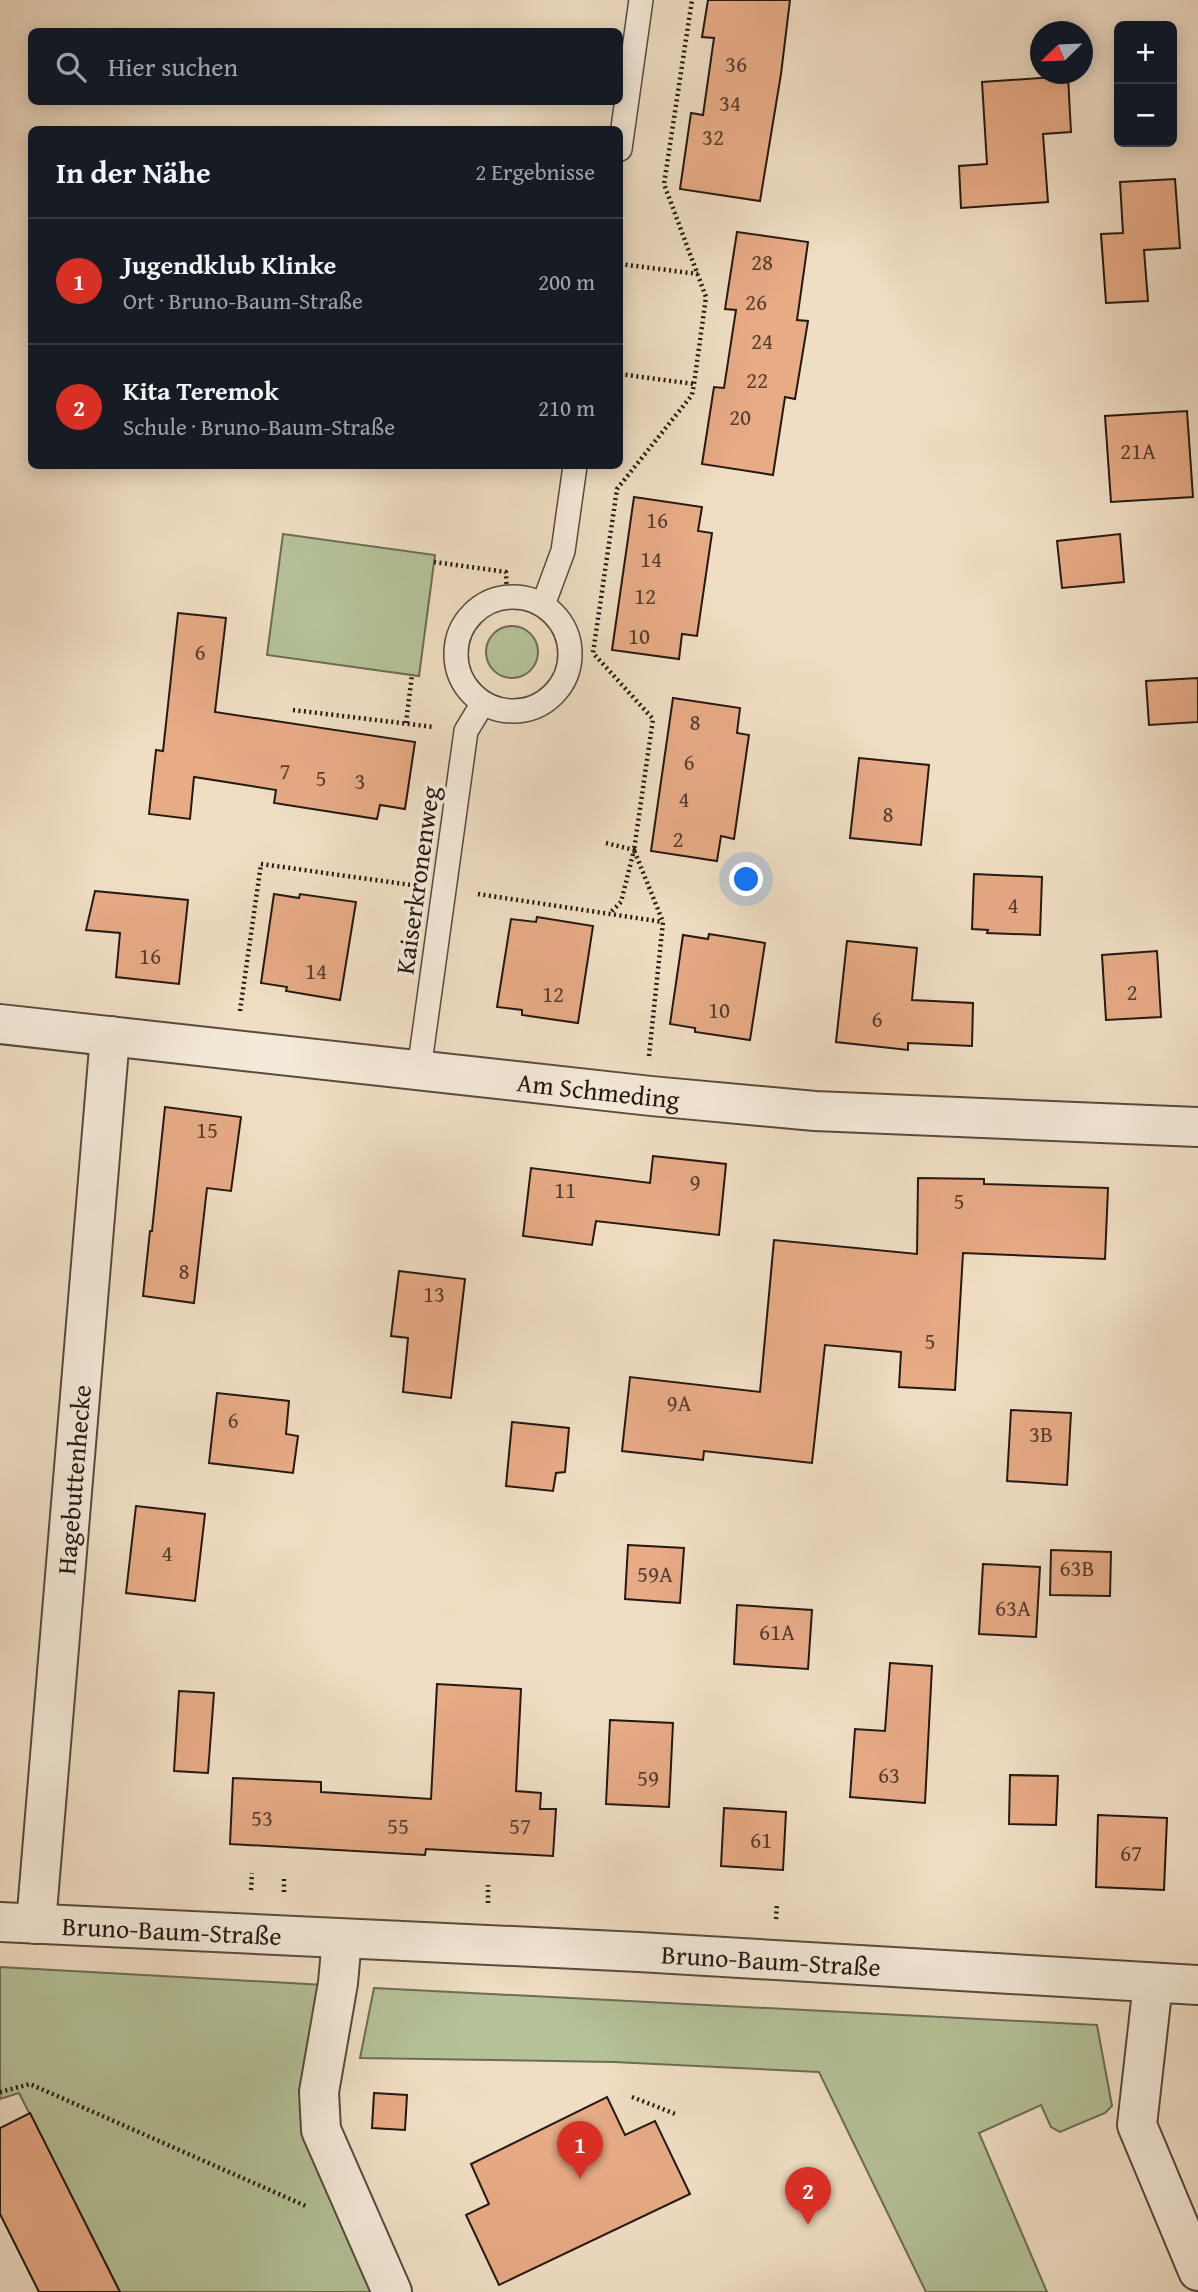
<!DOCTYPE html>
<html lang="de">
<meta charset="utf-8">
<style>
:root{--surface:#171b24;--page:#20242c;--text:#f1f3f6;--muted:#9ea1a6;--line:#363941;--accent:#d93025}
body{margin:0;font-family:"Gentium Book Plus",serif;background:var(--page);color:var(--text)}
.controls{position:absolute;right:21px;top:21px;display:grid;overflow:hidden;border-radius:10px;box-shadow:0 4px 18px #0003}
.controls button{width:63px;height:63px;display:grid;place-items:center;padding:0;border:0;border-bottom:2px solid var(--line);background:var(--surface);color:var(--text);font:35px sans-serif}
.compass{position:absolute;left:1030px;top:21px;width:63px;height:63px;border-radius:50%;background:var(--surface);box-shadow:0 4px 18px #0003;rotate:247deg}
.you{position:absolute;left:747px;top:880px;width:24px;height:24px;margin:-18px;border:5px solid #fff;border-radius:50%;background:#1a73e8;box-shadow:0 0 0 10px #1a73e833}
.badge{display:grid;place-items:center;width:46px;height:46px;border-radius:50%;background:var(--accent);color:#fff;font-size:23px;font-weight:700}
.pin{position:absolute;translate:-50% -58px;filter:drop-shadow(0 2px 4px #0008)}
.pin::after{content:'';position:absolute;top:37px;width:24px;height:21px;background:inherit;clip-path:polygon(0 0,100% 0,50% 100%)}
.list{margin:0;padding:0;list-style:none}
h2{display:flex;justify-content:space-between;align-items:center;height:91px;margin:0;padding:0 28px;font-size:30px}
h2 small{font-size:23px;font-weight:400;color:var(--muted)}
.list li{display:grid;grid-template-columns:46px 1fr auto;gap:21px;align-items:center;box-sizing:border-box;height:126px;padding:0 28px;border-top:2px solid var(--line)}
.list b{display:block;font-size:26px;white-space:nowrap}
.list p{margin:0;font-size:23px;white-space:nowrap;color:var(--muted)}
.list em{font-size:23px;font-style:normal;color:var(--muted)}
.icon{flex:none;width:38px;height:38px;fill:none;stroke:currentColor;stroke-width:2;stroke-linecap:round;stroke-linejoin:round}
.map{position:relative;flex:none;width:1198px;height:2292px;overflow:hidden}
.search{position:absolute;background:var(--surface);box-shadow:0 4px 18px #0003;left:28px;top:28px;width:595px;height:77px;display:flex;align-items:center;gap:18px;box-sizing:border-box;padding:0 24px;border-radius:10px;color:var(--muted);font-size:26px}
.panel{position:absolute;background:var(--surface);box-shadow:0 4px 18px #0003;left:28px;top:126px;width:595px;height:343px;border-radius:10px}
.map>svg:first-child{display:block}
</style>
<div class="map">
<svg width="1198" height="2292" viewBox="0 0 1198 2292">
<rect width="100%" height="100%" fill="#f0dec4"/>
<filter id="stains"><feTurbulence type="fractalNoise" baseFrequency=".00286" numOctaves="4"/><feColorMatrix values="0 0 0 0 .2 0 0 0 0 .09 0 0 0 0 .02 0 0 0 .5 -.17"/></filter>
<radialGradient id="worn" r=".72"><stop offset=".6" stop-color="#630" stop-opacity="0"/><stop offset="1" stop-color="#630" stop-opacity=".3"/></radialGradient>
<g fill="#b5c298" stroke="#6c6d56" stroke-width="2">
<path d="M 283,534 L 435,555 L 419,676 L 267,655 Z"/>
<circle cx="512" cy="652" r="26"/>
<path d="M 0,1967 L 324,1985 L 307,2090 L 379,2292 L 120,2292 L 19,2093 L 0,2099 Z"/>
<path d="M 374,1988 L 1097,2025 L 1112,2106 L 1105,2113 L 1060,2132 L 1051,2127 L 1041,2105 L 979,2133 L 1047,2292 L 926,2292 L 819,2072 L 614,2062 L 360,2058 Z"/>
</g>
<g fill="#e7ab86" stroke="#241813" stroke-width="2">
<path d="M 708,0 L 790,0 L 781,74 L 760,201 L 680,189 L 691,113 L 703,115 L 714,38 L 702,37 Z"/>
<path d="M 1068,76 L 1071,132 L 1043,134 L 1048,202 L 961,208 L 959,166 L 987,164 L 982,82 Z"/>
<path d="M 1175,179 L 1180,248 L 1144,250 L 1148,301 L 1106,303 L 1101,234 L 1123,233 L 1120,182 Z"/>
<path d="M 737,232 L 808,242 L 797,320 L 808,321 L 795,399 L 785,397 L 773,475 L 702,464 L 714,387 L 724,388 L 736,310 L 725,309 Z"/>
<path d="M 1187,411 L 1193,497 L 1111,502 L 1105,416 Z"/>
<path d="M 634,497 L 702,507 L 698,531 L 712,533 L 697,636 L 682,634 L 679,659 L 612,650 Z"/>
<path d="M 1120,534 L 1124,582 L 1062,588 L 1057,541 Z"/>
<path d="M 178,613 L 226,618 L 215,712 L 415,742 L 405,809 L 380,805 L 377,819 L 274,803 L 276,790 L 194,777 L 190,819 L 149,814 L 156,750 L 163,751 Z"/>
<path d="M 1198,678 L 1198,722 L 1149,725 L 1146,681 Z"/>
<path d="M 673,698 L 740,708 L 737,733 L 749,735 L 734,839 L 721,836 L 717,861 L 651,851 Z"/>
<path d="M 859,758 L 929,765 L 921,845 L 850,838 Z"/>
<path d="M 974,874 L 1042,877 L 1040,935 L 987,933 L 988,930 L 972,929 Z"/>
<path d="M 95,891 L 188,900 L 179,984 L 116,977 L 120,933 L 86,930 Z"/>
<path d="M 274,894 L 299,898 L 300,894 L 356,902 L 340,1000 L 286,991 L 287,987 L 261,983 Z"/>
<path d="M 537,917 L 593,926 L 578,1023 L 522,1015 L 522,1010 L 497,1007 L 511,919 L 536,922 Z"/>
<path d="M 709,934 L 765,943 L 750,1040 L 695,1032 L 695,1028 L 670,1024 L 683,935 L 708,939 Z"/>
<path d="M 847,941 L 917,948 L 912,1000 L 973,1003 L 972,1046 L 908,1043 L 908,1050 L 836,1042 Z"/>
<path d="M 1157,951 L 1161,1017 L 1106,1020 L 1102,955 Z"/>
<path d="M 165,1107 L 241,1117 L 231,1191 L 207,1188 L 194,1303 L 143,1296 L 150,1231 L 152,1231 Z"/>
<path d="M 653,1156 L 726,1164 L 719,1235 L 596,1221 L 592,1245 L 523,1236 L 531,1168 L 650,1183 Z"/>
<path d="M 918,1178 L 984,1179 L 984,1184 L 1108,1188 L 1105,1259 L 963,1253 L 955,1390 L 899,1387 L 901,1352 L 825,1345 L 812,1463 L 704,1451 L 703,1460 L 622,1451 L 630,1377 L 760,1392 L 774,1240 L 917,1254 Z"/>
<path d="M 399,1271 L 465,1279 L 451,1398 L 403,1392 L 408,1338 L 391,1336 Z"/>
<path d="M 217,1393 L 289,1401 L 286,1434 L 298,1436 L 293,1473 L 209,1463 Z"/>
<path d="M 1011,1410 L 1071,1413 L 1067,1485 L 1007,1481 Z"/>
<path d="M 512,1422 L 569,1428 L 565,1472 L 556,1473 L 553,1491 L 506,1486 Z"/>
<path d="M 136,1506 L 205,1514 L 195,1601 L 126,1593 Z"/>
<path d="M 628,1545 L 684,1548 L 680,1603 L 625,1599 Z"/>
<path d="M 1051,1550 L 1111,1552 L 1110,1596 L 1050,1595 Z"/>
<path d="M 983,1564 L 1040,1567 L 1036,1637 L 979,1634 Z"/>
<path d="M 737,1605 L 812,1610 L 808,1669 L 734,1664 Z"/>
<path d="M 890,1663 L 932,1666 L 925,1803 L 850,1797 L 855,1729 L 885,1731 Z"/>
<path d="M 437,1684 L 521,1689 L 516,1791 L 541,1793 L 540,1809 L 556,1809 L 553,1856 L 426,1849 L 425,1855 L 230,1844 L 233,1778 L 321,1782 L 321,1792 L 431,1799 Z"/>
<path d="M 179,1691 L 214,1693 L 208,1773 L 174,1771 Z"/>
<path d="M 610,1720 L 673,1723 L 669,1807 L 606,1804 Z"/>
<path d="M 1010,1775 L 1058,1776 L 1056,1825 L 1009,1824 Z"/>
<path d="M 724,1808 L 786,1812 L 783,1870 L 721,1866 Z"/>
<path d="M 1098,1815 L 1167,1818 L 1164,1890 L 1096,1887 Z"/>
<path d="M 374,2093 L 407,2095 L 405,2130 L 372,2128 Z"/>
<path d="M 607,2097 L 625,2135 L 655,2121 L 690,2194 L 499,2285 L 466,2215 L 489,2204 L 471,2164 Z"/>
<path d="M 30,2113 L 120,2292 L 39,2292 L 0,2214 L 0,2128 Z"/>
</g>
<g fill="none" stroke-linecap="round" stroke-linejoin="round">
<g stroke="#574a3f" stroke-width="26">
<g id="service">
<path d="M 620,149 L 641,0"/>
<circle cx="513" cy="654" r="57"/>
<path d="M 543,605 L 563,551 L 575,466"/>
<path d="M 419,1070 L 466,731 L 483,703"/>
</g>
</g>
<g stroke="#574a3f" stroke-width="42">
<g id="minor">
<path id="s1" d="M 0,1024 L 651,1096 L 815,1111 L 1198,1127"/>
<path id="s2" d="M 36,1924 L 110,1036"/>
<path d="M 342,1939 L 338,1983 L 319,2092 L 321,2130 L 392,2292"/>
<path d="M 1153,1983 L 1137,2125 L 1198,2271"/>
</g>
</g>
<g stroke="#574a3f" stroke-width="42">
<g id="tertiary">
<path id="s3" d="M 0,1922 L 639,1952 L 1198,1985"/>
</g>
</g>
<g stroke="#241813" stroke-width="4.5" stroke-dasharray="2 3.5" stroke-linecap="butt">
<path d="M 426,130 L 444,130"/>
<path d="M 620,264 L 698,274"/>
<path d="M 620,374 L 694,384"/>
<path d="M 434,562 L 506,572 L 507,598"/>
<path d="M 293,710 L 434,727"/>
<path d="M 406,723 L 412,675"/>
<path d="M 606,843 L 634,850 L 621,902 L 610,913"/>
<path d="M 478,894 L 663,922"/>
<path d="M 240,1011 L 261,864 L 411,885"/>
<path d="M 649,1056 L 663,922 L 634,850 L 653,719 L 593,653 L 617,489 L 692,395 L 694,384 L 706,297 L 664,184 L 692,0"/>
<path d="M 251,1890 L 252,1873"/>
<path d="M 284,1892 L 284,1876"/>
<path d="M 488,1903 L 488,1885"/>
<path d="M 776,1919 L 777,1903"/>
<path d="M 0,2092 L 30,2084 L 308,2207"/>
<path d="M 632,2097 L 678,2115"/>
</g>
<use href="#service" stroke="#f5ead9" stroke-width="23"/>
<use href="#minor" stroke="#f5ead9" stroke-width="38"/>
<use href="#tertiary" stroke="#f5ead9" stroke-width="38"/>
</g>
<g text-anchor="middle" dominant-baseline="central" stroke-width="7" stroke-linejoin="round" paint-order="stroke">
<g font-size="23" fill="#553d30">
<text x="736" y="63">36</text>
<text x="730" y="102">34</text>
<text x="713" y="136">32</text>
<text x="762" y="261">28</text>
<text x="756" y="301">26</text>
<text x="762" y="340">24</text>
<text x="757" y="379">22</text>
<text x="740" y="416">20</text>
<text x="1138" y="450">21A</text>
<text x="657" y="519">16</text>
<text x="651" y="558">14</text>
<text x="645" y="595">12</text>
<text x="639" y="635">10</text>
<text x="200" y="651">6</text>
<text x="695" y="721">8</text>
<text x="689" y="761">6</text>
<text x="285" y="770">7</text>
<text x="321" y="777">5</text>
<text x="360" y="780">3</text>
<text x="684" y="798">4</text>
<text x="888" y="813">8</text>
<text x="678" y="838">2</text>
<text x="1013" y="904">4</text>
<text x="150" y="955">16</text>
<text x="316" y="970">14</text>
<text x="1132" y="991">2</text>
<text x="553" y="993">12</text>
<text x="719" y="1009">10</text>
<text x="877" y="1018">6</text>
<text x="207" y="1129">15</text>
<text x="695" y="1181">9</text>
<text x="565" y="1189">11</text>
<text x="959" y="1200">5</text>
<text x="184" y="1270">8</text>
<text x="434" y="1293">13</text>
<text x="930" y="1340">5</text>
<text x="679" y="1402">9A</text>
<text x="233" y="1419">6</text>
<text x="1041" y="1433">3B</text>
<text x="167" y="1552">4</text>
<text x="1077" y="1567">63B</text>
<text x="655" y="1573">59A</text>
<text x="1013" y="1607">63A</text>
<text x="777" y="1631">61A</text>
<text x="889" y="1774">63</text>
<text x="648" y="1777">59</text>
<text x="262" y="1817">53</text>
<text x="398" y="1825">55</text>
<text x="520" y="1825">57</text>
<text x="761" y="1839">61</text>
<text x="1131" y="1852">67</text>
</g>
<g font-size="26" fill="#241813" stroke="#f5ead9">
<text transform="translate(417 880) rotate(-82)">Kaiserkronenweg</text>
<text stroke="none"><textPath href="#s1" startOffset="602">Am Schmeding</textPath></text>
<text stroke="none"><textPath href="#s2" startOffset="446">Hagebuttenhecke</textPath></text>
<text stroke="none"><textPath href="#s3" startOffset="172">Bruno-Baum-Straße</textPath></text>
<text stroke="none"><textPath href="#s3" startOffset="772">Bruno-Baum-Straße</textPath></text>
</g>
</g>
<rect width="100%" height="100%" filter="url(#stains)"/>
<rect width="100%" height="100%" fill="url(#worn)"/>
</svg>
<div class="controls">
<button>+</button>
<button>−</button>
</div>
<svg class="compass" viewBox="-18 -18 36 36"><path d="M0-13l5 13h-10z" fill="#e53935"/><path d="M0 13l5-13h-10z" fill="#9ea1a6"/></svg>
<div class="you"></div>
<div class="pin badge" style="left:580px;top:2179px">1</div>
<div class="pin badge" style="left:808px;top:2225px">2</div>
<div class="search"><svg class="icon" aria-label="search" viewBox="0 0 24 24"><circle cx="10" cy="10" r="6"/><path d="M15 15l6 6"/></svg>Hier suchen</div>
<section class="panel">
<h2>In der Nähe<small>2 Ergebnisse</small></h2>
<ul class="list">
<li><span class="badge">1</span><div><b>Jugendklub Klinke</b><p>Ort · Bruno-Baum-Straße</p></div><em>200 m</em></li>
<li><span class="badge">2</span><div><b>Kita Teremok</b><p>Schule · Bruno-Baum-Straße</p></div><em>210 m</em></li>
</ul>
</section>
</div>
